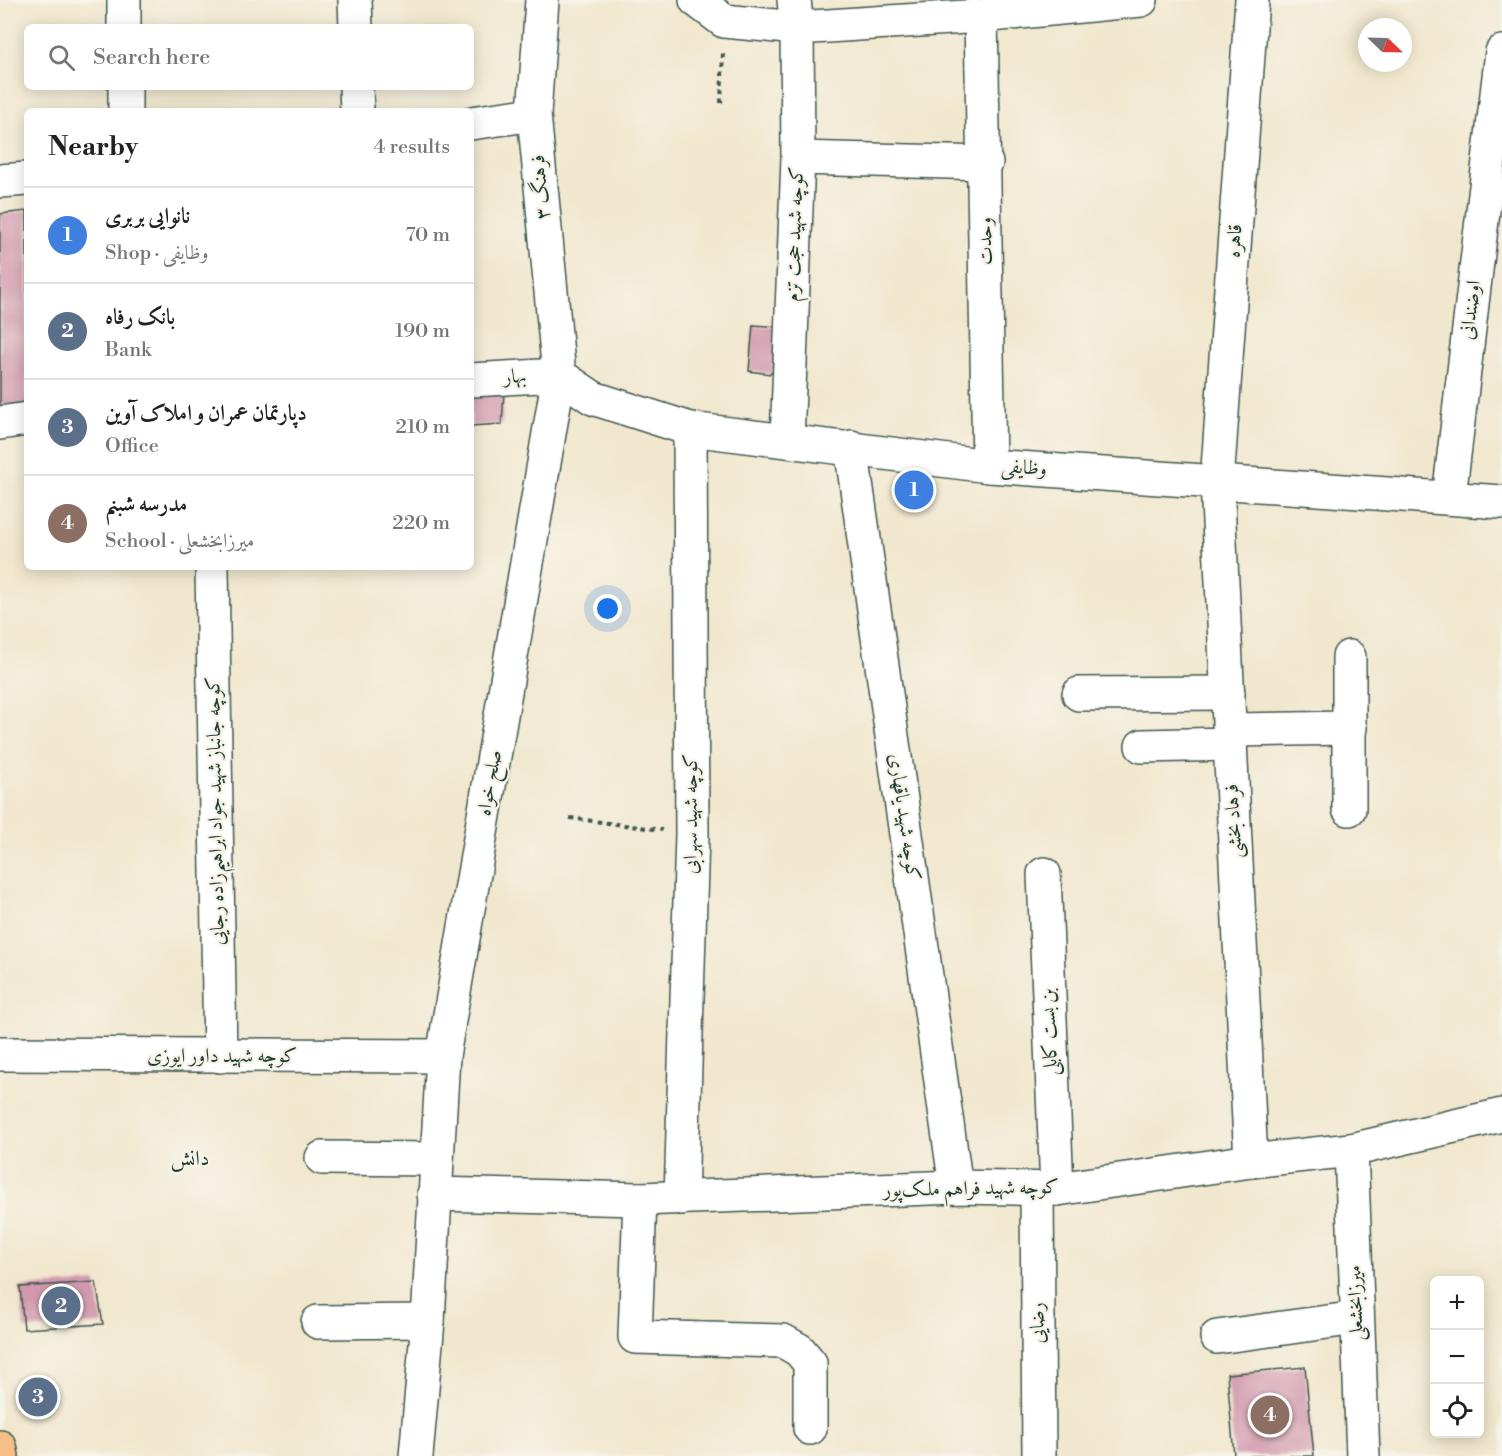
<!DOCTYPE html>
<meta charset="utf-8">
<style>
:root{--surface:#fff;--page:#f2f2f2;--text:#202124;--muted:#757577;--line:#e0e0e0;--accent:#b45309}
body{margin:0;font-family:"Libre Bodoni",Amiri,serif;background:var(--page);color:var(--text)}
.controls{position:absolute;right:18px;bottom:18px;display:grid;overflow:hidden;border-radius:9px;box-shadow:0 3px 15px #0003}
.controls button{width:54px;height:54px;display:grid;place-items:center;padding:0;border:0;border-bottom:2px solid var(--line);background:var(--surface);color:var(--text);font:30px sans-serif}
.compass{position:absolute;left:1358px;top:18px;width:54px;height:54px;border-radius:50%;background:var(--surface);box-shadow:0 3px 15px #0003;rotate:113deg}
.you{position:absolute;left:608px;top:609px;width:21px;height:21px;margin:-15px;border:4px solid #fff;border-radius:50%;background:#1a73e8;box-shadow:0 0 0 9px #1a73e833}
.badge{display:grid;place-items:center;width:39px;height:39px;border-radius:50%;background:var(--accent);color:#fff;font-size:20px;font-weight:700}
.pin{position:absolute;translate:-50% -50%;border:3px solid #fff;box-shadow:0 2px 6px #0006}
.list{margin:0;padding:0;list-style:none}
h2{display:flex;justify-content:space-between;align-items:center;height:78px;margin:0;padding:0 24px;font-size:26px}
h2 small{font-size:20px;font-weight:400;color:var(--muted)}
.list li{display:grid;grid-template-columns:39px 1fr auto;gap:18px;align-items:center;box-sizing:border-box;height:96px;padding:0 24px;border-top:2px solid var(--line)}
.list b{display:block;font-size:22px;white-space:nowrap}
.list p{margin:0;font-size:20px;white-space:nowrap;color:var(--muted)}
.list em{font-size:20px;font-style:normal;color:var(--muted)}
.icon{flex:none;width:33px;height:33px;fill:none;stroke:currentColor;stroke-width:2;stroke-linecap:round;stroke-linejoin:round}
.map{position:relative;flex:none;width:1502px;height:1456px;overflow:hidden}
.search{position:absolute;background:var(--surface);box-shadow:0 3px 15px #0003;left:24px;top:24px;width:450px;height:66px;display:flex;align-items:center;gap:15px;box-sizing:border-box;padding:0 21px;border-radius:9px;color:var(--muted);font-size:22px}
.panel{position:absolute;background:var(--surface);box-shadow:0 3px 15px #0003;left:24px;top:108px;width:450px;height:462px;border-radius:9px}
.map>svg:first-child{display:block}
</style>
<div class="map">
<svg width="1502" height="1456" viewBox="0 0 1502 1456">
<rect width="100%" height="100%" fill="#f7f3e8"/>
<filter id="ink" filterUnits="userSpaceOnUse"><feTurbulence type="fractalNoise" baseFrequency=".0167" numOctaves="2"/><feDisplacementMap in="SourceGraphic" scale="12" xChannelSelector="R" yChannelSelector="G"/><feConvolveMatrix kernelMatrix="1 2 1 2 8 2 1 2 1" color-interpolation-filters="sRGB"/></filter>
<filter id="wash" filterUnits="userSpaceOnUse"><feTurbulence type="fractalNoise" baseFrequency=".008" numOctaves="4" result="noise"/><feDisplacementMap in="SourceGraphic" scale="24" xChannelSelector="R" yChannelSelector="G"/><feGaussianBlur stdDeviation="1.35" result="paint"/><feColorMatrix in="noise" values="0 0 0 0 0 0 0 0 0 0 0 0 0 0 0 0 0 1.4 0 .05"/><feComposite in="paint" operator="in"/></filter>
<g filter="url(#wash)">
<rect width="100%" height="100%" fill="#f1e7ce"/>
<g id="blocks">
<g fill="#d198ae">
<path d="M 27,211 L 27,406 L 0,410 L 0,214 Z"/>
<path d="M 753,325 L 781,327 L 779,365 L 770,374 L 749,371 Z"/>
<path d="M 471,388 L 504,393 L 502,424 L 471,426 Z"/>
<path d="M 96,1282 L 103,1324 L 24,1329 L 20,1287 Z"/>
<path d="M 1305,1367 L 1314,1456 L 1234,1456 L 1227,1374 Z"/>
</g>
</g>
</g>
<g filter="url(#ink)">
<use href="#blocks" fill-opacity="0" stroke="#3e564b" stroke-width="1.5"/>
<g fill="none" stroke-linecap="round" stroke-linejoin="round">
<g stroke="#3e564b" stroke-width="36">
<g id="minor">
<path d="M 124,0 L 124,27"/>
<path d="M 355,0 L 356,27"/>
<path d="M 696,0 L 724,21 L 797,28 L 981,16 L 1141,0"/>
<path d="M 981,16 L 989,466"/>
<path d="M 125,87 L 125,111"/>
<path d="M 356,87 L 357,111"/>
<path d="M 471,123 L 534,114"/>
<path d="M 798,158 L 986,163"/>
<path d="M 0,181 L 27,179"/>
<path d="M 559,375 L 593,398 L 690,429 L 989,466 L 1502,502"/>
<path d="M 471,380 L 559,375"/>
<path d="M 0,423 L 27,419"/>
<path d="M 787,440 L 798,158 L 797,28 L 794,0"/>
<path d="M 851,447 L 956,1187"/>
<path d="M 1449,497 L 1502,52"/>
<path d="M 212,567 L 220,1056"/>
<path d="M 1079,694 L 1228,693"/>
<path d="M 1230,730 L 1350,728"/>
<path d="M 1142,746 L 1231,744"/>
<path d="M 1349,809 L 1349,657"/>
<path d="M 1044,874 L 1057,1189"/>
<path d="M 0,1054 L 443,1056"/>
<path d="M 1351,1150 L 1363,1456"/>
<path d="M 322,1158 L 437,1159"/>
<path d="M 1251,1161 L 1217,482 L 1252,0"/>
<path d="M 1037,1190 L 1039,1456"/>
<path d="M 434,1194 L 640,1199 L 956,1187 L 1057,1189 L 1251,1161 L 1351,1150 L 1502,1115"/>
<path d="M 681,1198 L 692,834 L 690,429"/>
<path d="M 640,1199 L 635,1337 L 783,1341 L 799,1350 L 810,1363 L 810,1428"/>
<path d="M 318,1322 L 428,1321"/>
<path d="M 1217,1337 L 1357,1318"/>
<path d="M 416,1456 L 428,1321 L 443,1056 L 559,375 L 534,114 L 542,0"/>
</g>
</g>
<g stroke="#3e564b" stroke-width="36">
<path id="major" d="M 0,1447 L 2,1456"/>
</g>
<g stroke="#3e564b" stroke-width="4" stroke-dasharray="4.5 4.5" stroke-linecap="butt">
<path d="M 721,103 L 723,52"/>
<path d="M 570,818 L 662,830"/>
</g>
<use href="#minor" stroke="#fff" stroke-width="33"/>
<use href="#major" stroke="#f5bf86" stroke-width="33"/>
</g>
</g>
<g text-anchor="middle" dominant-baseline="central" stroke-width="4.5" stroke-linejoin="round" paint-order="stroke">
<g font-size="20" fill="#1f3d34" stroke="#f7f3e8">
<text transform="translate(541 187) rotate(-95)">فرهنگ ۳</text>
<text transform="translate(795 234) rotate(-88)">کوچه شهید حجت تزم</text>
<text transform="translate(986 241) rotate(-91)">وحدت</text>
<text transform="translate(1235 241) rotate(-86)">قاهره</text>
<text transform="translate(1471 310) rotate(-83)">اوضندانی</text>
<text transform="translate(515 377) rotate(-4)">بهار</text>
<text transform="translate(1024 468) rotate(4)">وظایفی</text>
<text transform="translate(490 783) rotate(-80)">صلح خواه</text>
<text transform="translate(216 811) rotate(-91)">کوچه جانباز شهید جواد ابراهیم‌زاده رجایی</text>
<text transform="translate(691 814) rotate(-90)">کوچه شهید سهرابی</text>
<text transform="translate(904 817) rotate(82)">کوچه شهید یاقهاری</text>
<text transform="translate(1234 821) rotate(-93)">فرهاد بخشی</text>
<text transform="translate(1050 1032) rotate(-92)">بن بست کابلی</text>
<text x="222" y="1056">کوچه شهید داور ایوزی</text>
<text transform="translate(971 1189) rotate(-1)">کوچه شهید فراهم ملک‌پور</text>
<text transform="translate(1356 1303) rotate(-92)">میرزابخشعلی</text>
<text transform="translate(1038 1323) rotate(-91)">رضایی</text>
</g>
<g font-size="21" fill="#1f3d34" stroke="#f7f3e8">
<text x="190" y="1159">دانش</text>
</g>
</g>
</svg>
<div class="controls">
<button>+</button>
<button>−</button>
<button><svg class="icon" aria-label="locate" viewBox="0 0 24 24"><circle cx="12" cy="12" r="6"/><path d="M12 2v4M12 18v4M2 12h4M18 12h4"/></svg></button>
</div>
<svg class="compass" viewBox="-18 -18 36 36"><path d="M0-13l5 13h-10z" fill="#e53935"/><path d="M0 13l5-13h-10z" fill="#757577"/></svg>
<div class="you"></div>
<div class="pin badge" style="left:914px;top:490px;background:#3f7fe0">1</div>
<div class="pin badge" style="left:61px;top:1306px;background:#5c6f8a">2</div>
<div class="pin badge" style="left:38px;top:1397px;background:#5c6f8a">3</div>
<div class="pin badge" style="left:1270px;top:1415px;background:#8d6e63">4</div>
<div class="search"><svg class="icon" aria-label="search" viewBox="0 0 24 24"><circle cx="10" cy="10" r="6"/><path d="M15 15l6 6"/></svg>Search here</div>
<section class="panel">
<h2>Nearby<small>4 results</small></h2>
<ul class="list">
<li><span class="badge" style="background:#3f7fe0">1</span><div><b>نانوایی بربری</b><p>Shop · وظایفی</p></div><em>70 m</em></li>
<li><span class="badge" style="background:#5c6f8a">2</span><div><b>بانک رفاه</b><p>Bank</p></div><em>190 m</em></li>
<li><span class="badge" style="background:#5c6f8a">3</span><div><b>دپارتمان عمران و املاک آوین</b><p>Office</p></div><em>210 m</em></li>
<li><span class="badge" style="background:#8d6e63">4</span><div><b>مدرسه شبنم</b><p>School · میرزابخشعلی</p></div><em>220 m</em></li>
</ul>
</section>
</div>
